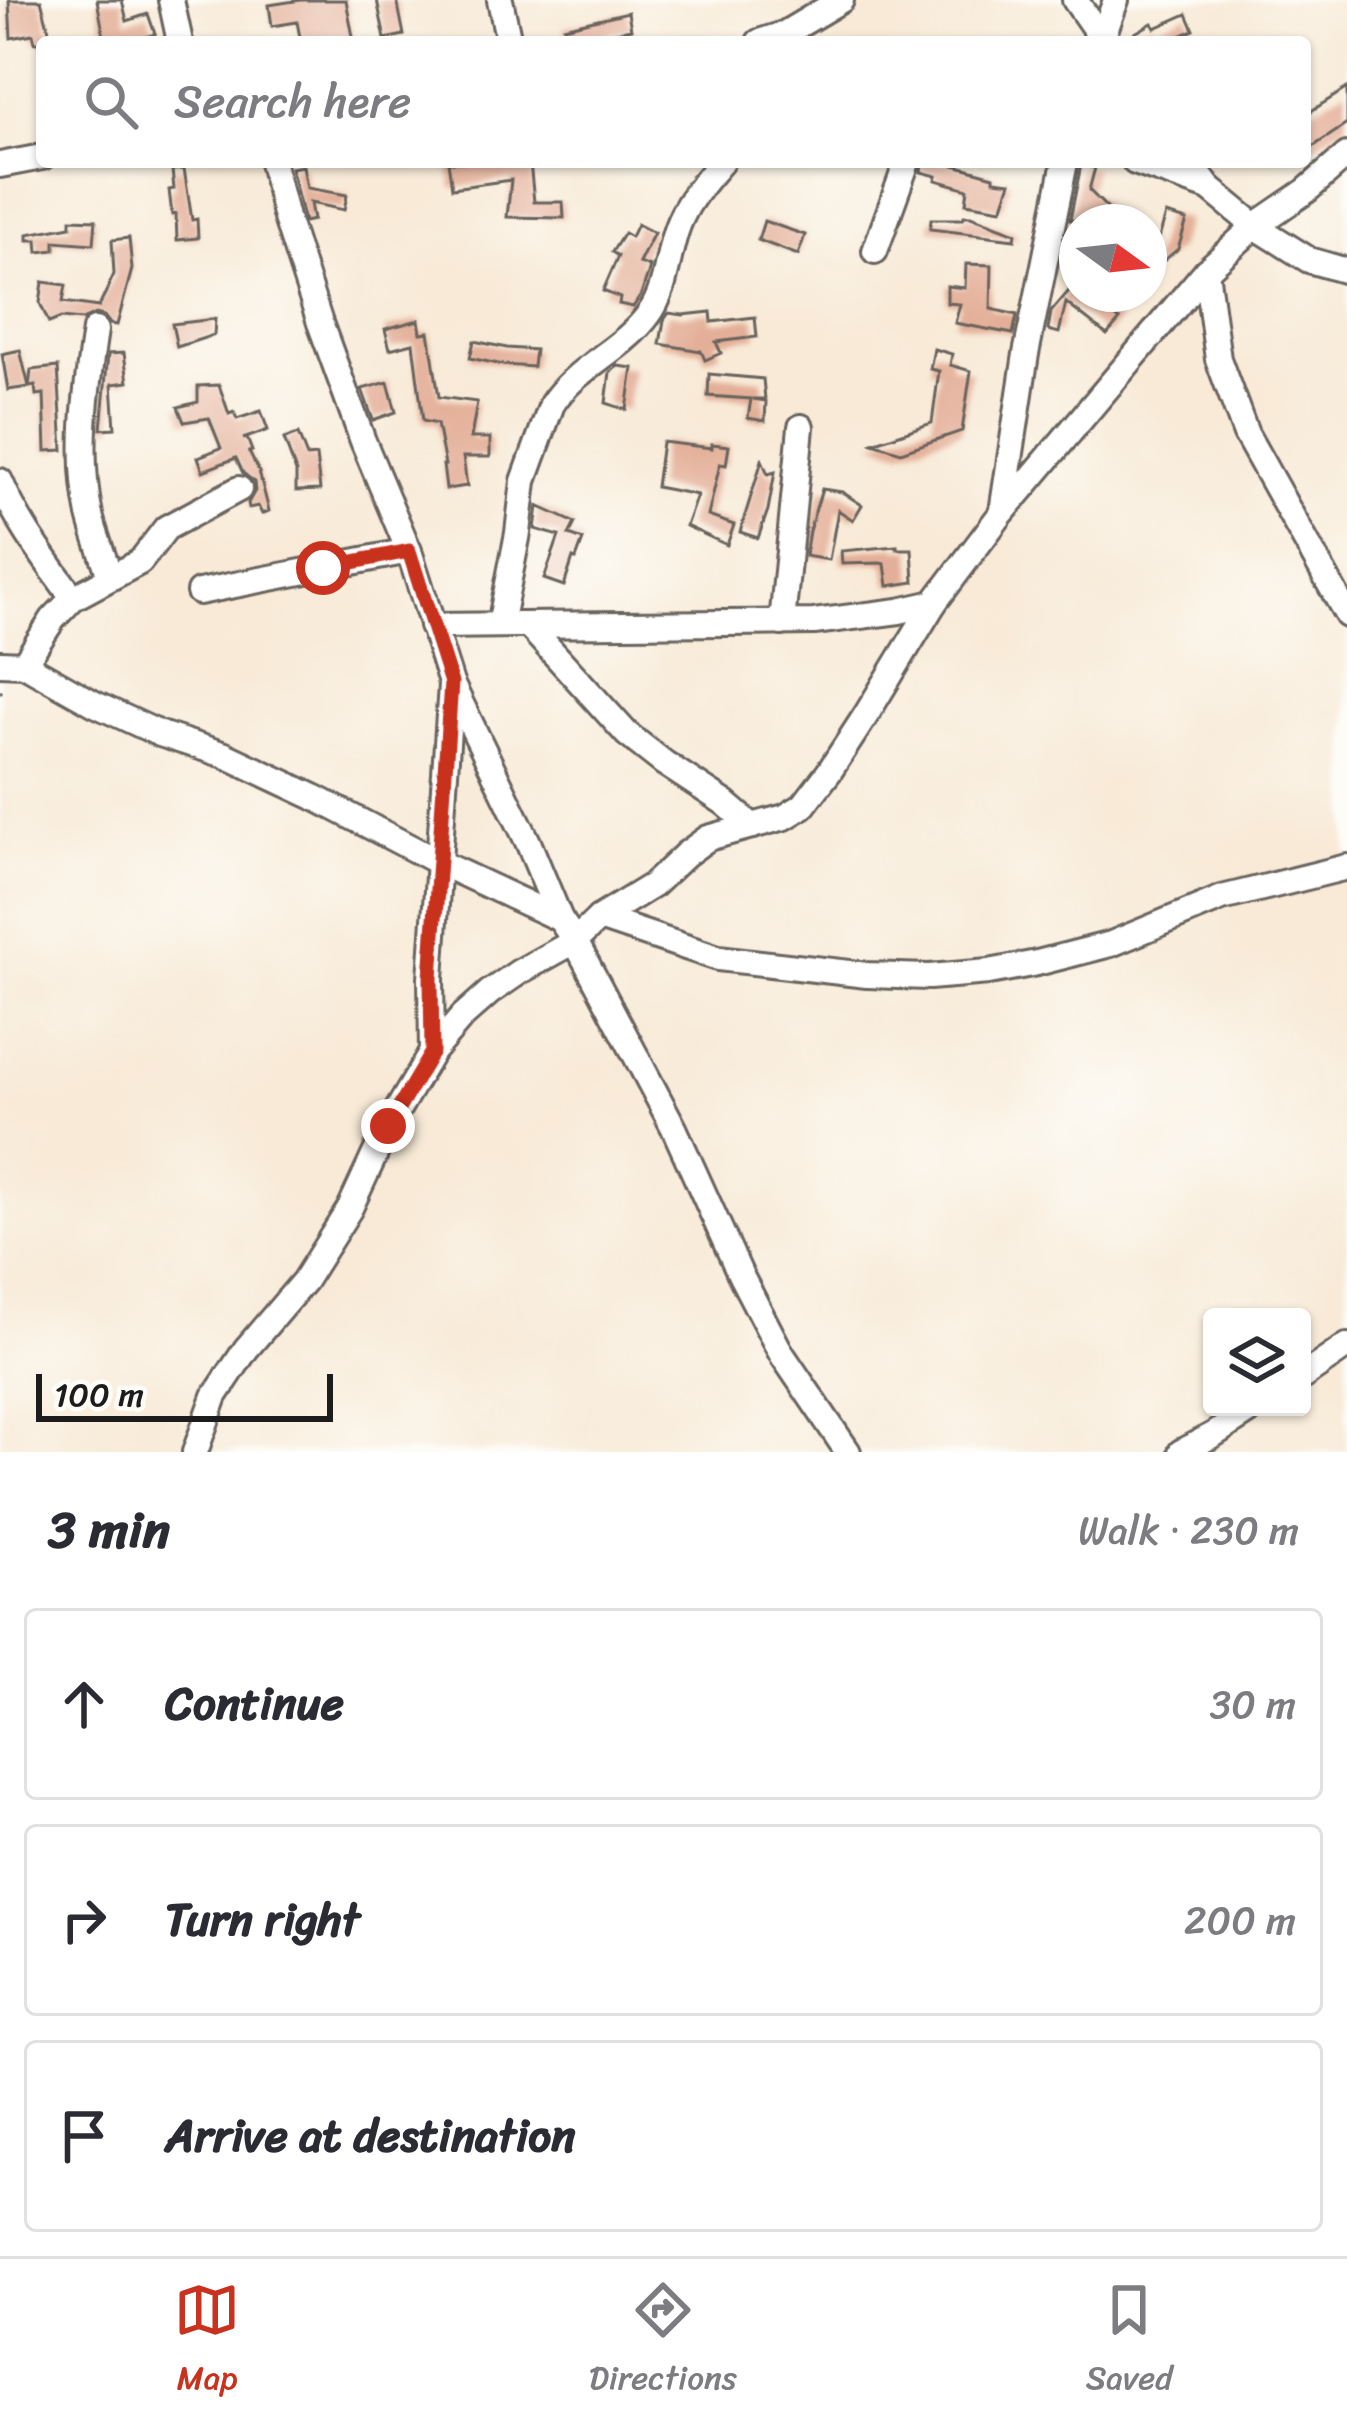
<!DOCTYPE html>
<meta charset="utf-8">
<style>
:root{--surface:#fff;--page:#f7f7f7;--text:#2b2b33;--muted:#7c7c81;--line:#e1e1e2;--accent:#c8321e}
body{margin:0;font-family:Sriracha,sans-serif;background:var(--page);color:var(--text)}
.controls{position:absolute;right:36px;bottom:36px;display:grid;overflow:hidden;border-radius:12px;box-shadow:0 3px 9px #0004}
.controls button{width:108px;height:108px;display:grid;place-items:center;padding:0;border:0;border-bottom:3px solid var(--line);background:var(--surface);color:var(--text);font:60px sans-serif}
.compass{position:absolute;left:1059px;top:204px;width:108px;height:108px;border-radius:50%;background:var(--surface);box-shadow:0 3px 9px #0004;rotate:105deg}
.scale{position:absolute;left:36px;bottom:30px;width:297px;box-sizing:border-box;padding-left:12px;border:6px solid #1c1c1c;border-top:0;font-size:33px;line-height:42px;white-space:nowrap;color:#1c1c1c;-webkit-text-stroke:9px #fdfcf7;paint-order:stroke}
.stop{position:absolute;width:36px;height:36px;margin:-27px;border:9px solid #c8321e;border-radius:50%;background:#fff}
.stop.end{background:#c8321e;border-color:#fff;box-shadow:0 3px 12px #0008}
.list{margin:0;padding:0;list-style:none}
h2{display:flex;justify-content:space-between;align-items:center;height:156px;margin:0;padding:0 48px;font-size:51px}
h2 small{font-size:39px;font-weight:400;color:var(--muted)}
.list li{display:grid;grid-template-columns:78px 1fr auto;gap:36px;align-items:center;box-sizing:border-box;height:192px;margin:0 24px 24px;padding:0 24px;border:3px solid var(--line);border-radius:12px}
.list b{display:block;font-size:45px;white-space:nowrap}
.list em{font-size:39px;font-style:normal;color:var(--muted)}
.icon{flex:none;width:66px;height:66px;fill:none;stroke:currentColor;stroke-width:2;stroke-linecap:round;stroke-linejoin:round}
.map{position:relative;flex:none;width:1347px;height:1452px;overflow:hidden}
.search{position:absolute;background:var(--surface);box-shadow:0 3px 9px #0004;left:36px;right:36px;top:36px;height:132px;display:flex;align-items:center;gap:30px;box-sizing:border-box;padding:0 42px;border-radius:12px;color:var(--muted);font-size:45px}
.sheet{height:804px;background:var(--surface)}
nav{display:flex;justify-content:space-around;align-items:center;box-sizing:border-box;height:168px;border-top:3px solid var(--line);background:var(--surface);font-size:33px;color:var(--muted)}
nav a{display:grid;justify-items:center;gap:6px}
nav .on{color:var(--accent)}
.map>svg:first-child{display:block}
</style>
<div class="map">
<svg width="1347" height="1452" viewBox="0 0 1347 1452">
<rect width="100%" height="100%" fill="#fdfcf7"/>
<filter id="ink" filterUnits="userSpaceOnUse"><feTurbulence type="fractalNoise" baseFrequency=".00833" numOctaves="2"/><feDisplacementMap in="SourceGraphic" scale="24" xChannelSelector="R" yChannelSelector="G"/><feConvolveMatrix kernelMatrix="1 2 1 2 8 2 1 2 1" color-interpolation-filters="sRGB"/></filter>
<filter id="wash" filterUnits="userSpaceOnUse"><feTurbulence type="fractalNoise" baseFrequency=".004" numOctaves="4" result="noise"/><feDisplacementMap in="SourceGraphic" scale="48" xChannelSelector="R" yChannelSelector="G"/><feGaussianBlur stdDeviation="2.7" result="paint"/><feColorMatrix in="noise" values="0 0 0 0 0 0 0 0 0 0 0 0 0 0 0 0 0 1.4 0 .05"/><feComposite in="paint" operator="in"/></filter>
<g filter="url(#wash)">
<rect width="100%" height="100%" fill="#f8ead7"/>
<g id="blocks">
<g fill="#e4af98">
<path d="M 9,0 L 41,0 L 52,42 L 35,42 L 33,34 L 11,38 Z"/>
<path d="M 97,0 L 122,0 L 127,21 L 148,14 L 155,34 L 130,42 L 105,42 Z"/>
<path d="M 301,0 L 346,0 L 354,42 L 301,42 L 297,22 L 272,26 L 269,5 Z"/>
<path d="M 377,0 L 397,0 L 404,35 L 385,39 Z"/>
<path d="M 628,12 L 631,29 L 589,37 L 590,42 L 567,42 L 564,27 Z"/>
<path d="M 1187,14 L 1194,30 L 1166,42 L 1120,42 L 1152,23 L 1155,28 Z"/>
<path d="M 1347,88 L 1347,124 L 1305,152 L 1305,115 Z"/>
<path d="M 448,162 L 530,162 L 534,202 L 563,202 L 564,218 L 507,217 L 511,180 L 452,188 Z"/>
<path d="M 923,162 L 943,162 L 994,176 L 994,180 L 1011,182 L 1002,209 L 966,203 L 968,189 L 936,180 L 937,176 L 921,172 Z"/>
<path d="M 1081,165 L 1095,168 L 1089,190 L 1121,222 L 1070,220 Z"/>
<path d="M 303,166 L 307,188 L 347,195 L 344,210 L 310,203 L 313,220 L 304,222 L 291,168 Z"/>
<path d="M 184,169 L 192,220 L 197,219 L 198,238 L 177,240 L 176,214 L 172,215 L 169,190 L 174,189 L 172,170 Z"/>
<path d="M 1166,214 L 1187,220 L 1178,249 L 1149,273 Z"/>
<path d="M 964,216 L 971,216 L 1016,233 L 1015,239 L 930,229 L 931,219 L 963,219 Z"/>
<path d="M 71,219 L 96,220 L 94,244 L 55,241 L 55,250 L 38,252 L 37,240 L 28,240 L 28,234 L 71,226 Z"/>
<path d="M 764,221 L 805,235 L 798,255 L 758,240 Z"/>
<path d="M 637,224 L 654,233 L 639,263 L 650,267 L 648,274 L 641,295 L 633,307 L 619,304 L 620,298 L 603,291 L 618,256 L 612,252 L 624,233 L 631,237 Z"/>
<path d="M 129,238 L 132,269 L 117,325 L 110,324 L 104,316 L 96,314 L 82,320 L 61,318 L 49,323 L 40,303 L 43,282 L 66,285 L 63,302 L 99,307 L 114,274 L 112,240 Z"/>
<path d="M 966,264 L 992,265 L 991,309 L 1017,315 L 1013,334 L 955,323 L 960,304 L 947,303 L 947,286 L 965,288 Z"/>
<path d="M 1074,285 L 1077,287 L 1077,294 L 1085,294 L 1096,303 L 1098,302 L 1120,320 L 1107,335 L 1066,303 L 1059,333 L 1048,330 L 1051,312 Z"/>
<path d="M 711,312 L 712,322 L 755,317 L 757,337 L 716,342 L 721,353 L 705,360 L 701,351 L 660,344 L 664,320 L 669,313 L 683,315 Z"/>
<path d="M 215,319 L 214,335 L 177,347 L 172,324 Z"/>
<path d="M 419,320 L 421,333 L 429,332 L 439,397 L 477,402 L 471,438 L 490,438 L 490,457 L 463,457 L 467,486 L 446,489 L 443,465 L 445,465 L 437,424 L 423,421 L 413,343 L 390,349 L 385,329 Z"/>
<path d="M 474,341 L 507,348 L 535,350 L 533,367 L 503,365 L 470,358 Z"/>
<path d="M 934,349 L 952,354 L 950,365 L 971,371 L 962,431 L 901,452 L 873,443 L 932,423 L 939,371 L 930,369 Z"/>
<path d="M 20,350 L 29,387 L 8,390 L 2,354 Z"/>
<path d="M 124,353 L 128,382 L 112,384 L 115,428 L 101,429 L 108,354 Z"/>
<path d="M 618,366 L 633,368 L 627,410 L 606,403 L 610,372 Z"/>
<path d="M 58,367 L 63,450 L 46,451 L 44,394 L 36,395 L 35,386 L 29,387 L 31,370 Z"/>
<path d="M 709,374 L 763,379 L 765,399 L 753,399 L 766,401 L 765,421 L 748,418 L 751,399 L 708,396 Z"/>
<path d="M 388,382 L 396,412 L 373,420 L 362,389 Z"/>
<path d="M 219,385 L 229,414 L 234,412 L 237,419 L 261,411 L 268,430 L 243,439 L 247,438 L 252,451 L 249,452 L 259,472 L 269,511 L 262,514 L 258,506 L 249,508 L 248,503 L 255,491 L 254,482 L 243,473 L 236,458 L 203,471 L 198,457 L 221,448 L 209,418 L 184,422 L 178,407 L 198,402 L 198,386 Z"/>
<path d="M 298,434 L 307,457 L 316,456 L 320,490 L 296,491 L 296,472 L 284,439 Z"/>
<path d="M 662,442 L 712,448 L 712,444 L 729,446 L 726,465 L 720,464 L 708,516 L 734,525 L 727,545 L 686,526 L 697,495 L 656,487 Z"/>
<path d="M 762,460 L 768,474 L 775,472 L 768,510 L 758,538 L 740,532 Z"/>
<path d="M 822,489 L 842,492 L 862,505 L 853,520 L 838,510 L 829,560 L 805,556 L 809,531 Z"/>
<path d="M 538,506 L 575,523 L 569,535 L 583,540 L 576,559 L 573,558 L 564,586 L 544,579 L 559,536 L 535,529 Z"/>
<path d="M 897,546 L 897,549 L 912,549 L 914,582 L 888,586 L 885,564 L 880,563 L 842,564 L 841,551 Z"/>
</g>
</g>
</g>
<g filter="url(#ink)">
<use href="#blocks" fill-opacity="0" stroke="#69645d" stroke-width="3"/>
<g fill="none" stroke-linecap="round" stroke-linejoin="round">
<g stroke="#69645d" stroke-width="30">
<g id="minor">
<path d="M 171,0 L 180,42"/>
<path d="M 500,0 L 509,42"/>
<path d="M 1075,0 L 1104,42"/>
<path d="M 759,42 L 784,34 L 841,0"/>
<path d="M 1101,42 L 1116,0"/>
<path d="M 272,162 L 286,218 L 320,323 L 363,441 L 409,551 L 451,683 L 528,842 L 560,919 L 575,941 L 674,1128 L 741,1276 L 781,1353 L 848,1452"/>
<path d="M 1135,162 L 1209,188"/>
<path d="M 1190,162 L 1209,188 L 1255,226 L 1306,191 L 1347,155"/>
<path d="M 0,165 L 42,157"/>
<path d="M 875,251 L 907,162"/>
<path d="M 1206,271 L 1218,359 L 1246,434 L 1347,615"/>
<path d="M 95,330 C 86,390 77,454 90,515 C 95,536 104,557 110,577"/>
<path d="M 0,481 C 18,524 46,560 73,598"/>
<path d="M 1002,512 L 1026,354 L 1065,162"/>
<path d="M 199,592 L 409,551"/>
<path d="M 782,623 L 801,427"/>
<path d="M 500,625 L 518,533 L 524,481 L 552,404 C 576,367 623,350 649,314 C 670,285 666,247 682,216 C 691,196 707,179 721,162"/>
<path d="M 432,626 L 814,622 L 899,611 L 934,603"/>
<path d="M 530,627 L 627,734 L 664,763 L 725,803 L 752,826"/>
<path d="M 0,663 L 24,664 L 95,704 L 160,734 L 225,755 L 314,797 L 440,863 L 560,919"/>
<path d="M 24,664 L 53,619 L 73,598 L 140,562 L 166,528 L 239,489"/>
<path d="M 599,918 L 718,958 L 867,975 L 929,977 L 989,972 L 1037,963 L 1111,944 L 1222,898 L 1347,867"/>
<path d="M 432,1052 L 431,978 L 451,685"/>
<path d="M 1302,1377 L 1347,1346"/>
<path d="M 195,1452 L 215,1396 L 246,1349 L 304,1281 L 350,1208 L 388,1126 L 432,1052 L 463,1016 L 490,992 L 519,972 L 575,941 L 599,918 L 653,885 L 686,854 L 708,838 L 785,817 L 803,806 L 829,772 L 866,715 L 934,603 L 1001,514 L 1206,271 L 1255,226 L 1309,260 L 1347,271"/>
<path d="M 1181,1452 L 1213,1435 L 1256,1407"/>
</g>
</g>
<path stroke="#69645d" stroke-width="3" stroke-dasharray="3 9" stroke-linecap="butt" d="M 0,693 L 8,684"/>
<use href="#minor" stroke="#fff" stroke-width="24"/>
</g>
</g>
<g fill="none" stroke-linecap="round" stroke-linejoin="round" filter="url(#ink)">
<path stroke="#c8321e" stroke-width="15" d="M 323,568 L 409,551 L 451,683 L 431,978 L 432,1052 L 388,1126"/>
</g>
</svg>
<div class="controls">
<button><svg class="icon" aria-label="layers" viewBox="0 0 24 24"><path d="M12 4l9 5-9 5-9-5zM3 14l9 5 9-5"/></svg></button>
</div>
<svg class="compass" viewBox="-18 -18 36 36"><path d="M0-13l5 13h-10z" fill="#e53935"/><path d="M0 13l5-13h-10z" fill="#7c7c81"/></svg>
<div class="scale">100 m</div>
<div class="stop" style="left:323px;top:568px"></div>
<div class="stop end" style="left:388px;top:1126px"></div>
<div class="search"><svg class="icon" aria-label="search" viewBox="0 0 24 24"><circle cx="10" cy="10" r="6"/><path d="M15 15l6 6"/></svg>Search here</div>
</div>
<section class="sheet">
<h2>3 min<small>Walk · 230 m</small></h2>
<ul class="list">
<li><svg class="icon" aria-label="ahead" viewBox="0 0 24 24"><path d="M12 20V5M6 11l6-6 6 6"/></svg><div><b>Continue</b></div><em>30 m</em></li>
<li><svg class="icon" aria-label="right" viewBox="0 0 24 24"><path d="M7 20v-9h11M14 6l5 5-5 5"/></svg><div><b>Turn right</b></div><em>200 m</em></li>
<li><svg class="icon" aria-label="arrive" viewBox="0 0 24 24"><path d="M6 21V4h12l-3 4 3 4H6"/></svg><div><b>Arrive at destination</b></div></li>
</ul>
</section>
<nav>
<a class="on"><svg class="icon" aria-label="map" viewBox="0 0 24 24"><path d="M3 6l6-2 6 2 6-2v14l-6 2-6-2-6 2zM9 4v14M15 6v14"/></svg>Map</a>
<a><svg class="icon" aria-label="directions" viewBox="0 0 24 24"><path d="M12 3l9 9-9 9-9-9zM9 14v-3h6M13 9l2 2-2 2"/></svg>Directions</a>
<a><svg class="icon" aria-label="saved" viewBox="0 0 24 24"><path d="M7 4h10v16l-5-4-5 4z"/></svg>Saved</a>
</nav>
